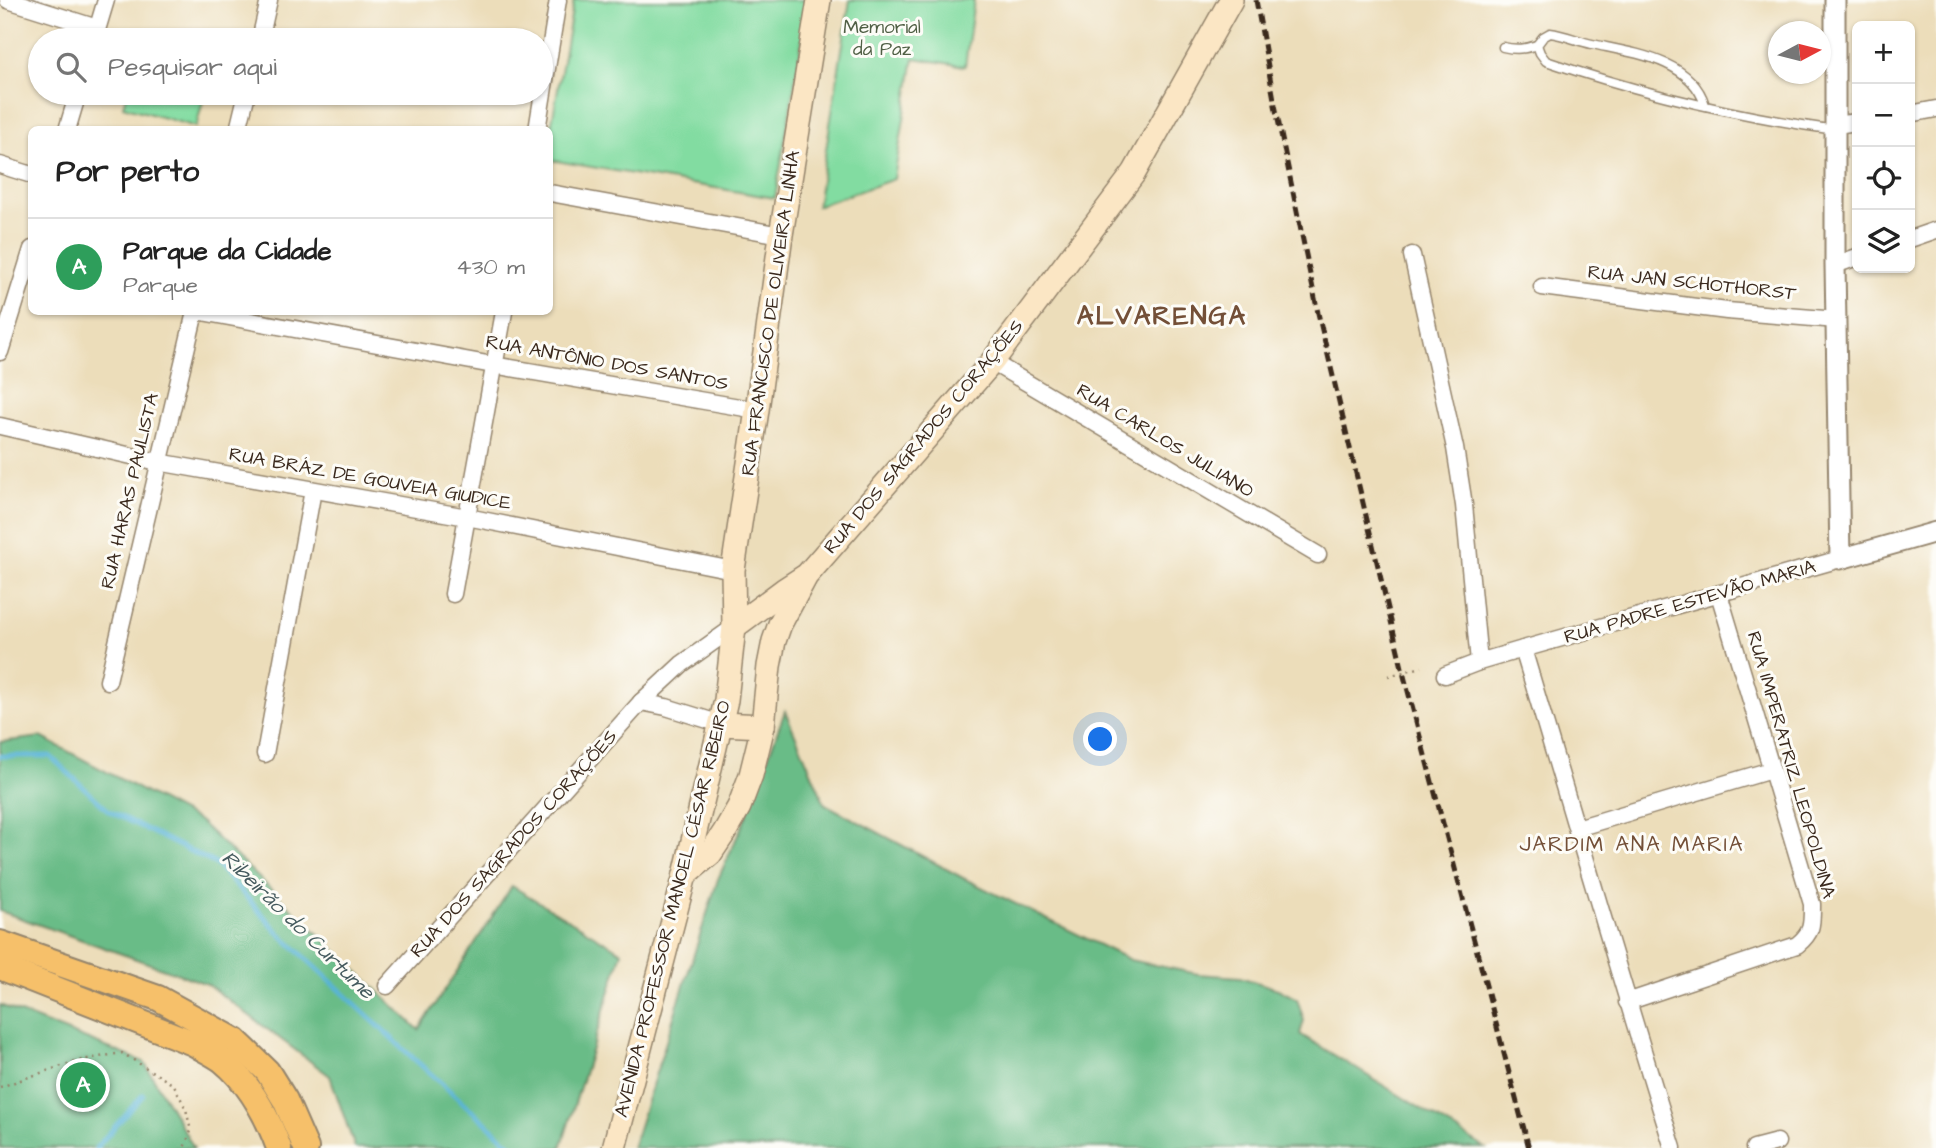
<!DOCTYPE html>
<html lang="pt">
<meta charset="utf-8">
<style>
:root{--surface:#fff;--page:#f2f2f2;--text:#222;--muted:#767676;--line:#e0e0e0;--accent:#b5179e}
body{margin:0;font-family:"Architects Daughter",sans-serif;background:var(--page);color:var(--text)}
.controls{position:absolute;right:21px;top:21px;display:grid;overflow:hidden;border-radius:10px;box-shadow:0 2px 5px #0004}
.controls button{width:63px;height:63px;display:grid;place-items:center;padding:0;border:0;border-bottom:2px solid var(--line);background:var(--surface);color:var(--text);font:35px sans-serif}
.compass{position:absolute;left:1768px;top:21px;width:63px;height:63px;border-radius:50%;background:var(--surface);box-shadow:0 2px 5px #0004;rotate:83deg}
.you{position:absolute;left:1101px;top:740px;width:24px;height:24px;margin:-18px;border:5px solid #fff;border-radius:50%;background:#1a73e8;box-shadow:0 0 0 10px #1a73e833}
.badge{display:grid;place-items:center;width:46px;height:46px;border-radius:50%;background:var(--accent);color:#fff;font-size:23px;font-weight:700}
.pin{position:absolute;translate:-50% -50%;border:4px solid #fff;box-shadow:0 2px 7px #0006}
.list{margin:0;padding:0;list-style:none}
h2{display:flex;justify-content:space-between;align-items:center;height:91px;margin:0;padding:0 28px;font-size:30px}
h2 small{font-size:23px;font-weight:400;color:var(--muted)}
.list li{display:grid;grid-template-columns:46px 1fr auto;gap:21px;align-items:center;box-sizing:border-box;height:98px;padding:0 28px;border-top:2px solid var(--line)}
.list b{display:block;font-size:26px;white-space:nowrap}
.list p{margin:0;font-size:23px;white-space:nowrap;color:var(--muted)}
.list em{font-size:23px;font-style:normal;color:var(--muted)}
.icon{flex:none;width:38px;height:38px;fill:none;stroke:currentColor;stroke-width:2;stroke-linecap:round;stroke-linejoin:round}
.map{position:relative;flex:none;width:1936px;height:1148px;overflow:hidden}
.search{position:absolute;background:var(--surface);box-shadow:0 2px 5px #0004;left:28px;top:28px;width:525px;height:77px;display:flex;align-items:center;gap:18px;box-sizing:border-box;padding:0 24px;border-radius:38px;color:var(--muted);font-size:26px}
.panel{position:absolute;background:var(--surface);box-shadow:0 2px 5px #0004;left:28px;top:126px;width:525px;height:189px;border-radius:10px}
.map>svg:first-child{display:block}
</style>
<div class="map">
<svg width="1936" height="1148" viewBox="0 0 1936 1148">
<rect width="100%" height="100%" fill="#fdfcf7"/>
<filter id="ink" filterUnits="userSpaceOnUse"><feTurbulence type="fractalNoise" baseFrequency=".0143" numOctaves="2"/><feDisplacementMap in="SourceGraphic" scale="14" xChannelSelector="R" yChannelSelector="G"/><feConvolveMatrix kernelMatrix="1 2 1 2 8 2 1 2 1" color-interpolation-filters="sRGB"/></filter>
<filter id="wash" filterUnits="userSpaceOnUse"><feTurbulence type="fractalNoise" baseFrequency=".00686" numOctaves="4" result="noise"/><feDisplacementMap in="SourceGraphic" scale="28" xChannelSelector="R" yChannelSelector="G"/><feGaussianBlur stdDeviation="1.57" result="paint"/><feColorMatrix in="noise" values="0 0 0 0 0 0 0 0 0 0 0 0 0 0 0 0 0 1.4 0 .05"/><feComposite in="paint" operator="in"/></filter>
<g filter="url(#wash)">
<rect width="100%" height="100%" fill="#ecddba"/>
<g fill="#82dca1" stroke="#5e8360" stroke-width="2">
<path d="M 574,0 L 809,0 L 775,198 L 550,160 L 550,133 Z"/>
<path d="M 850,0 L 974,0 L 965,66 L 914,58 L 894,179 L 817,206 Z"/>
<path d="M 127,93 L 205,93 L 196,127 L 123,106 Z"/>
</g>
<g fill="#69bc87" stroke="#527352" stroke-width="2">
<path d="M 785,711 L 825,804 L 963,878 L 1130,960 L 1198,974 L 1240,977 L 1278,989 L 1297,999 L 1304,1020 L 1300,1034 L 1485,1148 L 632,1148 L 718,879 L 746,817 Z"/>
<path d="M 41,737 L 199,821 L 419,1030 L 512,886 L 622,952 L 561,1148 L 355,1148 L 330,1076 L 207,984 L 0,911 L 0,742 Z"/>
<path d="M 0,1005 L 144,1062 L 194,1148 L 0,1148 Z"/>
</g>
<g fill="none" stroke-linecap="round" stroke-linejoin="round">
<g stroke="#58b4d6" stroke-width="5">
<path d="M 0,756 L 50,756 L 109,811 L 216,864 L 280,934 L 413,1058 L 514,1148"/>
<path d="M 96,1148 L 143,1095"/>
</g>
</g>
</g>
<g filter="url(#ink)">
<g fill="none" stroke-linecap="round" stroke-linejoin="round">
<g stroke="#94846c" stroke-width="11">
<g id="service">
<path d="M 1503,47 C 1516,50 1525,49 1537,45"/>
<path d="M 1705,105 C 1691,59 1633,53 1592,44 C 1578,41 1565,35 1550,33 L 1543,37 L 1537,45 L 1540,53 L 1546,61 C 1640,93 1737,116 1835,130"/>
</g>
</g>
<g stroke="#94846c" stroke-width="19">
<g id="minor">
<path d="M 8,0 L 97,28"/>
<path d="M 94,40 L 106,0"/>
<path d="M 260,40 L 269,0"/>
<path d="M 1910,114 L 1936,109"/>
<path d="M 1835,125 L 1857,122"/>
<path d="M 67,130 L 78,93"/>
<path d="M 238,130 L 247,93"/>
<path d="M 537,130 L 558,0"/>
<path d="M 0,165 L 32,175"/>
<path d="M 550,193 L 781,235"/>
<path d="M 1910,239 L 1936,230"/>
<path d="M 1412,255 L 1455,448 L 1464,505 L 1479,662"/>
<path d="M 1835,265 L 1857,257"/>
<path d="M 1542,287 L 1727,311 L 1837,320"/>
<path d="M 202,312 L 493,365 L 757,410"/>
<path d="M 0,352 L 32,249"/>
<path d="M 992,362 L 1318,555"/>
<path d="M 0,426 L 158,462 L 467,517 L 733,570"/>
<path d="M 453,594 L 504,312"/>
<path d="M 1523,649 C 1573,815 1621,982 1673,1148"/>
<path d="M 1445,675 L 1479,662 L 1523,649 L 1840,559"/>
<path d="M 108,681 L 195,312"/>
<path d="M 641,702 L 666,707 L 721,724"/>
<path d="M 265,754 L 313,490"/>
<path d="M 1577,828 L 1771,770"/>
<path d="M 387,986 L 641,702 L 682,664 L 734,627"/>
<path d="M 1627,1002 L 1797,945 C 1813,932 1812,924 1812,904 L 1719,594"/>
<path d="M 1754,1148 L 1777,1142"/>
</g>
</g>
<g stroke="#94846c" stroke-width="23">
<path id="tertiary" d="M 1835,0 L 1835,265 L 1840,559 L 1936,532"/>
</g>
<g stroke="#94846c" stroke-width="26">
<g id="secondary">
<path d="M 734,627 L 784,590 L 804,577"/>
<path d="M 721,724 L 763,726"/>
<path d="M 685,875 L 710,854 L 724,833 L 739,807 L 751,775 L 763,726 L 769,666 L 774,641 L 780,624 L 806,576 L 992,362 L 1134,173 L 1231,0"/>
<path d="M 614,1148 L 685,875 L 726,700 L 734,627 L 733,570 L 757,410 L 781,235 L 819,0"/>
</g>
</g>
<g stroke="#94846c" stroke-width="28">
<g id="primary">
<path d="M 0,943 L 158,998 L 236,1041 L 267,1071 L 285,1100 L 306,1148"/>
<path d="M 0,967 L 193,1043 C 203,1049 214,1054 222,1060 C 250,1083 267,1115 279,1148"/>
</g>
</g>
<g stroke="#94846c" stroke-width="2.5" stroke-dasharray="2 5" stroke-linecap="butt">
<path d="M 1388,676 L 1422,667"/>
<path d="M 0,1087 L 76,1061 L 122,1053 L 174,1085 L 186,1109 L 191,1131 L 184,1148"/>
</g>
<use href="#service" stroke="#fff" stroke-width="8"/>
<use href="#minor" stroke="#fff" stroke-width="16"/>
<use href="#tertiary" stroke="#fff" stroke-width="19"/>
<use href="#secondary" stroke="#fbe6c4" stroke-width="23"/>
<use href="#primary" stroke="#f6c06b" stroke-width="24"/>
<path stroke="#3b2a1e" stroke-width="5" stroke-dasharray="10 5" stroke-linecap="butt" d="M 1256,0 L 1275,105 L 1318,313 L 1404,676 L 1529,1148"/>
</g>
</g>
<g text-anchor="middle" dominant-baseline="central" stroke-width="6" stroke-linejoin="round" paint-order="stroke">
<g font-size="19" fill="#505f45" stroke="#fdfcf7">
<text x="882" y="27">Memorial<tspan x="882" dy="22">da Paz</tspan></text>
</g>
<g font-size="19" fill="#3b2a1e" stroke="#fdfcf7">
<text transform="translate(1692 283) rotate(6)">RUA JAN SCHOTHORST</text>
<text transform="translate(771 313) rotate(-82)">RUA FRANCISCO DE OLIVEIRA LINHA</text>
<text transform="translate(607 363) rotate(10)">RUA ANTÔNIO DOS SANTOS</text>
<text transform="translate(924 437) rotate(-50)">RUA DOS SAGRADOS CORAÇÕES</text>
<text transform="translate(1165 441) rotate(31)">RUA CARLOS JULIANO</text>
<text transform="translate(370 479) rotate(10)">RUA BRÁZ DE GOUVEIA GIUDICE</text>
<text transform="translate(130 491) rotate(-77)">RUA HARAS PAULISTA</text>
<text transform="translate(1690 602) rotate(-16)">RUA PADRE ESTEVÃO MARIA</text>
<text transform="translate(1791 765) rotate(74)">RUA IMPERATRIZ LEOPOLDINA</text>
<text transform="translate(514 844) rotate(-48)">RUA DOS SAGRADOS CORAÇÕES</text>
<text transform="translate(673 909) rotate(-76)">AVENIDA PROFESSOR MANOEL CÉSAR RIBEIRO</text>
</g>
<g font-size="21" letter-spacing="2" fill="#734f37" stroke="#fdfcf7">
<text x="1632" y="844">JARDIM ANA MARIA</text>
</g>
<g font-size="21" font-style="italic" fill="#455a5e" stroke="#fdfcf7">
<text transform="translate(298 925) rotate(44)">Ribeirão do Curtume</text>
</g>
<g font-size="26" font-weight="bold" letter-spacing="2" fill="#734f37" stroke="#fdfcf7">
<text x="1162" y="316">ALVARENGA</text>
</g>
</g>
</svg>
<div class="controls">
<button>+</button>
<button>−</button>
<button><svg class="icon" aria-label="locate" viewBox="0 0 24 24"><circle cx="12" cy="12" r="6"/><path d="M12 2v4M12 18v4M2 12h4M18 12h4"/></svg></button>
<button><svg class="icon" aria-label="layers" viewBox="0 0 24 24"><path d="M12 4l9 5-9 5-9-5zM3 14l9 5 9-5"/></svg></button>
</div>
<svg class="compass" viewBox="-18 -18 36 36"><path d="M0-13l5 13h-10z" fill="#e53935"/><path d="M0 13l5-13h-10z" fill="#767676"/></svg>
<div class="you"></div>
<div class="pin badge" style="left:83px;top:1085px;background:#2e9e5b">A</div>
<div class="search"><svg class="icon" aria-label="search" viewBox="0 0 24 24"><circle cx="10" cy="10" r="6"/><path d="M15 15l6 6"/></svg>Pesquisar aqui</div>
<section class="panel">
<h2>Por perto<small></small></h2>
<ul class="list">
<li><span class="badge" style="background:#2e9e5b">A</span><div><b>Parque da Cidade</b><p>Parque</p></div><em>430 m</em></li>
</ul>
</section>
</div>
